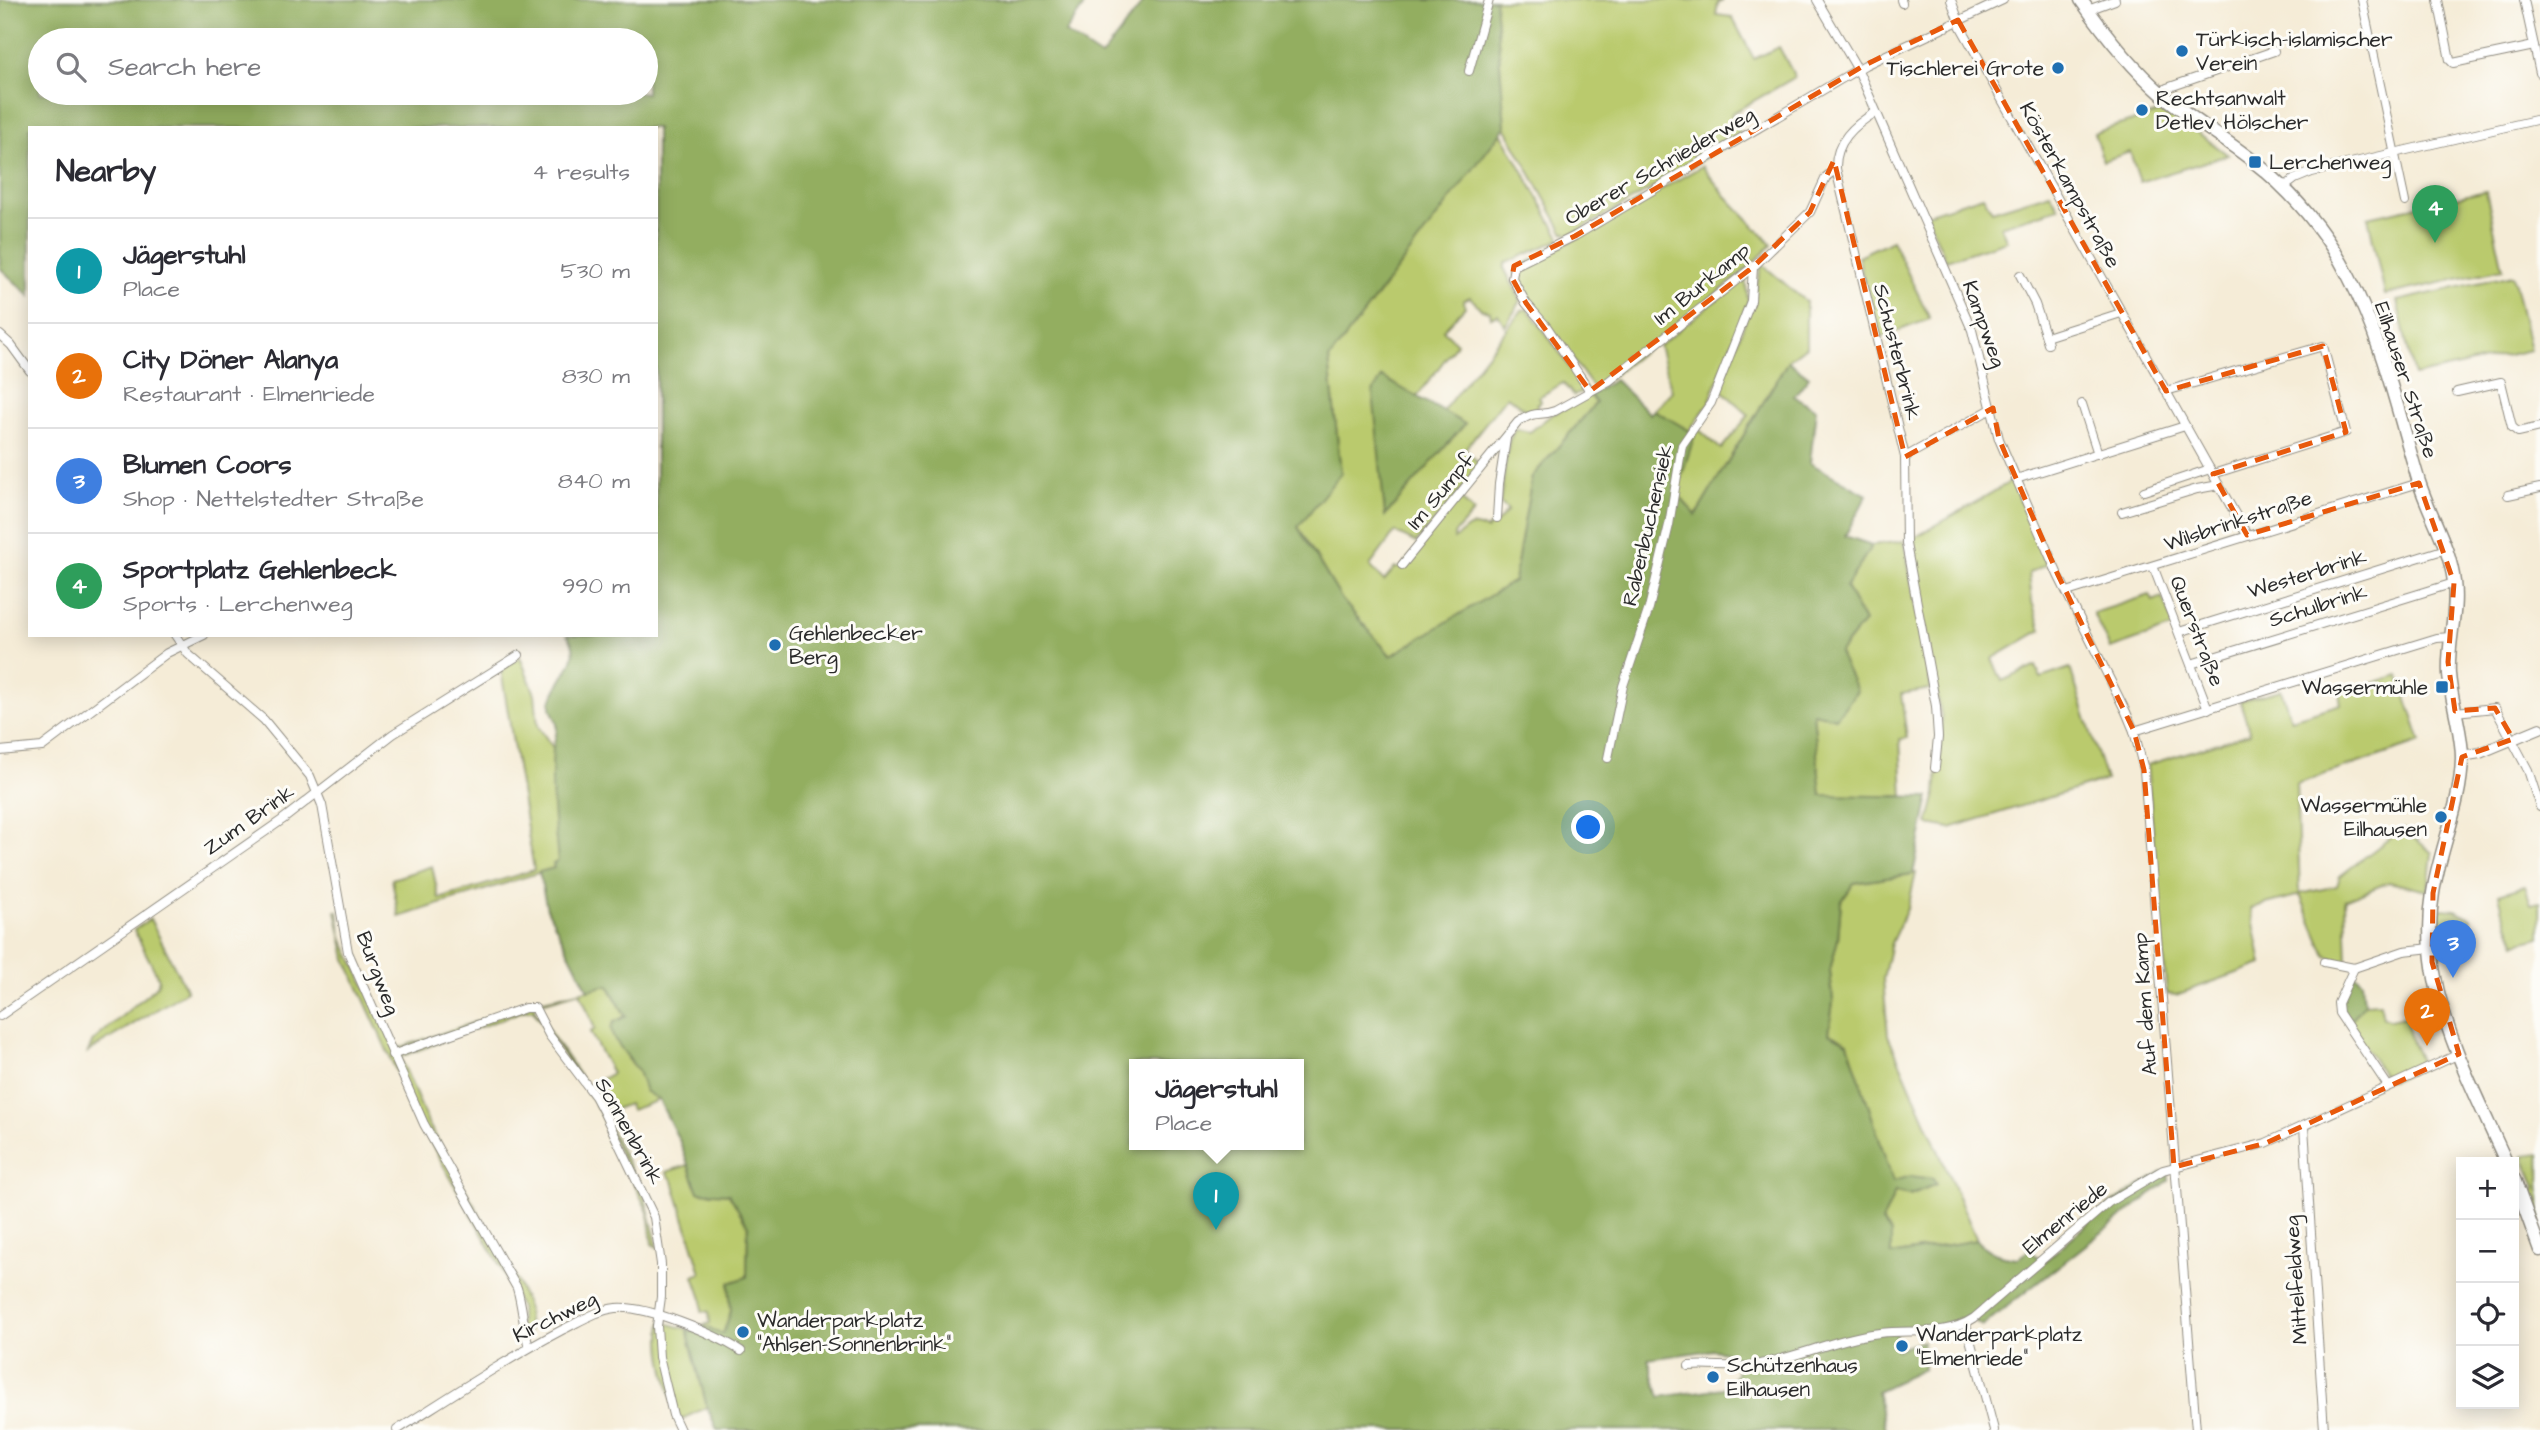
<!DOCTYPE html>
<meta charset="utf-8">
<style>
:root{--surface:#fff;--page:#f2f2f3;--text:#2b2b33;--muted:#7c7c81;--line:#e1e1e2;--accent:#b45309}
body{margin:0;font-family:"Architects Daughter",sans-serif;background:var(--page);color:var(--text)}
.controls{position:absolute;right:21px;bottom:21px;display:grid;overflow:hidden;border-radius:0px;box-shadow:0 4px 18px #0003}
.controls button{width:63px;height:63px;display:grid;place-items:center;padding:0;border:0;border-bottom:2px solid var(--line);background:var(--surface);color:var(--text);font:35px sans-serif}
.you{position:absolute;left:1589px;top:828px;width:24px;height:24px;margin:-18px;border:5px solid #fff;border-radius:50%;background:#1a73e8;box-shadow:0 0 0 10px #1a73e833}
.badge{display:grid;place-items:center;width:46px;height:46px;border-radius:50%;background:var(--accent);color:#fff;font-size:23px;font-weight:700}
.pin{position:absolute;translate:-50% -58px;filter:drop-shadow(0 2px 4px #0008)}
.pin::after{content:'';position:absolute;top:37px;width:24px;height:21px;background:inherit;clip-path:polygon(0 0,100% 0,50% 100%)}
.popup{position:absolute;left:1129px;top:1059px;width:175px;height:91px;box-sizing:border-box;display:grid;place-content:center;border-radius:0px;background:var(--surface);filter:drop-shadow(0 2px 5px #0005);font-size:23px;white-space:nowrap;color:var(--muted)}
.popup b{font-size:26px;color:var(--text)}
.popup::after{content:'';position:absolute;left:50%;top:100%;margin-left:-14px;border:14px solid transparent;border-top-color:var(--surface)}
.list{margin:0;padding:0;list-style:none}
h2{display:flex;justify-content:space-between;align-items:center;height:91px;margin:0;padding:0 28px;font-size:30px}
h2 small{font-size:23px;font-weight:400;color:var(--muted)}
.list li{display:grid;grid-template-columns:46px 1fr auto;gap:21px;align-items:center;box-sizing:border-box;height:105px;padding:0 28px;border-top:2px solid var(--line)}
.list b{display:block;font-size:26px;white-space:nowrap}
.list p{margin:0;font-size:23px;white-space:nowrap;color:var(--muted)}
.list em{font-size:23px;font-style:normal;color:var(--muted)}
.icon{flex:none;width:38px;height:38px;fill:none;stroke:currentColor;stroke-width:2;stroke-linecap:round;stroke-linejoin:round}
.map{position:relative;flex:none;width:2540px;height:1430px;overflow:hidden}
.search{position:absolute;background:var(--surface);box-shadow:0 4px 18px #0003;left:28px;top:28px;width:630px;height:77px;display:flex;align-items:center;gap:18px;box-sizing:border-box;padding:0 24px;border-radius:38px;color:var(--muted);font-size:26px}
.panel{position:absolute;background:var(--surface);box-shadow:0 4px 18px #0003;left:28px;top:126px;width:630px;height:511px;border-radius:0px}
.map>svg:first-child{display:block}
</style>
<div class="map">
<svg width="2540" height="1430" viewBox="0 0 2540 1430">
<rect width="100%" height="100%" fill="#fdfcf7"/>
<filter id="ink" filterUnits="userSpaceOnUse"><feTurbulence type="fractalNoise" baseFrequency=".0143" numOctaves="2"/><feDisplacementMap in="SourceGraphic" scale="14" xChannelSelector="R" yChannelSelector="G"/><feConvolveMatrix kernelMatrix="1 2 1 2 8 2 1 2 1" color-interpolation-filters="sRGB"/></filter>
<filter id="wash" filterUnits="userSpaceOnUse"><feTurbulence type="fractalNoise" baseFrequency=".00686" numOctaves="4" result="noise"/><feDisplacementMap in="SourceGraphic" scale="28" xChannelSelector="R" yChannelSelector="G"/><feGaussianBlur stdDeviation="1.57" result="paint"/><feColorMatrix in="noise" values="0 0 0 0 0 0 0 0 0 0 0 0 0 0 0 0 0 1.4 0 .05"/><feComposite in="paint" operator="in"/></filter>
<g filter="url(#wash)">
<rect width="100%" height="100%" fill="#f5ecd7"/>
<g fill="#baca6d" stroke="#727a4c" stroke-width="2">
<path d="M 1495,0 L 1724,0 L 1718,3 L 1716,15 L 1732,17 L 1754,59 L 1779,47 L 1795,77 L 1731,114 L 1741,137 L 1571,235 L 1563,232 L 1505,127 Z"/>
<path d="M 2167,110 L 2228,155 L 2140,182 L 2130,152 L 2103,161 L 2094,133 Z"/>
<path d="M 1501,132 L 1561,239 L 1506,263 L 1504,268 L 1521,301 L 1505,326 L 1498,314 L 1491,317 L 1490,311 L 1481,309 L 1470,297 L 1463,300 L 1465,307 L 1443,330 L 1457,343 L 1417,397 L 1383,378 L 1385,515 L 1464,425 L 1442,412 L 1522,310 L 1528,309 L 1586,389 L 1574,396 L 1563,383 L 1539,397 L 1541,401 L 1537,404 L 1538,406 L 1535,410 L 1528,412 L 1507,396 L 1465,449 L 1481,466 L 1416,543 L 1395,532 L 1370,566 L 1384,581 L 1395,568 L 1401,568 L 1459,497 L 1474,512 L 1454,534 L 1454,539 C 1468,529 1469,521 1486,530 L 1495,522 L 1498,522 L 1508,510 L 1500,503 L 1509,441 L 1515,429 L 1530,432 L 1551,415 L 1590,395 L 1596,403 L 1532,477 L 1514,581 L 1391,656 L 1342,600 L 1298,527 L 1341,473 L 1329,359 Z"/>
<path d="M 1702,166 L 1726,196 L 1772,245 L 1740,275 L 1601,385 L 1592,386 L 1517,281 L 1515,273 L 1518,267 L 1566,244 Z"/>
<path d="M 2486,191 L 2503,269 L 2385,295 L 2368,217 Z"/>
<path d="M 2050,193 L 2059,208 L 2000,226 L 2007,241 L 1946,260 L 1926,214 L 1983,196 L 1992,211 Z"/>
<path d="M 1892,240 L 1930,319 L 1878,338 L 1858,256 Z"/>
<path d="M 1762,264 L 1806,302 L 1806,347 L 1788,361 L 1696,515 L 1676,493 L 1697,428 L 1721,449 L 1749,415 L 1720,389 L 1752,303 Z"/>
<path d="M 2513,275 L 2530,350 L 2414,376 L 2397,301 Z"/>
<path d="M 1745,277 L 1748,301 L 1709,403 L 1689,431 L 1654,410 L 1672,391 L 1659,346 Z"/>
<path d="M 2012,481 L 2047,564 L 2029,573 L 2032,602 L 2041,630 L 1992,659 L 2002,681 L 2036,666 L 2041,678 L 2070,668 L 2106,780 L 1950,828 L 1928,824 L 1936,794 L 1942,720 L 1909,541 Z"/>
<path d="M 1904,541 L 1931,689 L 1901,694 L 1907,738 L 1900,739 L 1903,796 L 1821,796 L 1813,712 L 1836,718 L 1839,653 L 1864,622 L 1846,587 L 1872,545 Z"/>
<path d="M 2150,595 L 2153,601 L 2162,597 L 2174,627 L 2110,649 L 2093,613 Z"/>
<path d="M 520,657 L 535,694 L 538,726 L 553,748 L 553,797 L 558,862 L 554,868 L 399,917 L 392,879 L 432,866 L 439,899 L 534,870 L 501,670 Z"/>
<path d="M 2399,675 L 2421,742 L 2296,784 L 2300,894 L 2337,886 L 2340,876 L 2403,828 L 2432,853 L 2428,891 L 2389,882 L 2345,900 L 2347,963 L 2326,956 L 2300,895 L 2251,908 L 2262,964 L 2176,995 L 2167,994 L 2147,765 L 2250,733 L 2240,701 L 2281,690 L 2291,719 L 2341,704 L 2339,693 Z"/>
<path d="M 1916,873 L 1908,907 L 1891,943 L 1883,979 L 1888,1035 L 1977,1240 L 1891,1255 L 1882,1222 L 1895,1191 L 1910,1195 L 1936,1184 L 1893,1182 L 1848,1043 L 1829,1033 L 1833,1001 L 1830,970 L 1838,939 L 1841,902 L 1854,883 Z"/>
<path d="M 2525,886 L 2531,904 L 2540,902 L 2540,937 L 2516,943 L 2503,911 L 2499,894 Z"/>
<path d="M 2438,909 L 2455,910 L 2471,918 L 2470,949 L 2438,955 Z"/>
<path d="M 336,911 L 338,911 L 342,938 L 391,1040 L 398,1048 L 535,1002 L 608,985 L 626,1017 L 628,1060 L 638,1071 L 645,1091 L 659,1100 L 631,1110 L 628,1104 L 608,1112 L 591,1085 L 612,1073 L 590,1032 L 595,1029 L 580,992 L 537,1004 L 534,1009 L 594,1097 L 645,1197 L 658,1247 L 652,1244 L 648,1212 L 595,1103 L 533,1010 L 525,1010 L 400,1057 L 428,1123 L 517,1281 L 527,1307 L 529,1332 L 520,1338 L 520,1308 L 512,1291 L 500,1265 L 420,1124 L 346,959 Z"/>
<path d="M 150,919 L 187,991 L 88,1052 L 93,1041 L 157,986 L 159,979 L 134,930 Z"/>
<path d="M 2380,1003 L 2383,1017 L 2390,1020 L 2405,1017 L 2412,1043 L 2423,1067 L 2392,1081 L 2386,1079 L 2349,1023 L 2364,1004 Z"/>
<path d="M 2540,1154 L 2540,1221 L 2531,1196 L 2536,1186 L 2523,1156 Z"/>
<path d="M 688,1165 L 698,1191 L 729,1194 L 748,1226 L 747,1277 L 729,1284 L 731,1311 L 723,1334 L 702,1326 L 710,1323 L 709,1312 L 702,1311 L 702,1299 L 694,1276 L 701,1273 L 673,1181 L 666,1172 Z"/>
<path d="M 662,1322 L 687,1329 L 707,1407 L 678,1421 C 670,1389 657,1355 662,1322 Z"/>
</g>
<g fill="#93ae60" stroke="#5f6c46" stroke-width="2" fill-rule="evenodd">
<path d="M 0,0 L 1088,0 L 1065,33 L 1101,57 L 1145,0 L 1495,0 L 1505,127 L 1329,359 L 1341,473 L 1298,527 L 1342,600 L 1391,656 L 1514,581 L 1532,477 L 1596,403 L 1590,395 L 1615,380 L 1650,414 L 1654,410 L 1695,434 L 1676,493 L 1696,515 L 1788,361 L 1809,377 L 1794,396 L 1816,409 L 1810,463 L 1867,495 L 1845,536 L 1872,545 L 1846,587 L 1864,622 L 1839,653 L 1857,691 L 1836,718 L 1813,713 L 1821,795 L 1929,797 L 1913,874 L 1854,883 L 1841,902 L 1838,939 L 1830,970 L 1833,1001 L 1829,1033 L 1848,1043 L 1893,1181 L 1911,1176 L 1933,1179 L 1936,1184 L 1910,1195 L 1895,1192 L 1882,1222 L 1891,1233 L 1891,1255 L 1977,1240 C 1990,1254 1999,1256 2018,1258 L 2028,1251 L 2045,1261 L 2110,1204 L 2163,1172 L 2168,1174 L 2169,1180 L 1982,1326 L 1969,1317 L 1956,1325 L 1896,1329 L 1896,1350 L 1922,1341 L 1924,1369 L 1877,1391 L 1885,1430 L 717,1430 L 707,1407 L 687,1329 L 700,1333 L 702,1326 L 723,1334 L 731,1311 L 729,1283 L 747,1277 L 748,1226 L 729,1194 L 698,1192 L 680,1142 L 659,1100 L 645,1091 L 638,1071 L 613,1037 L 611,1028 L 614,1022 L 626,1016 L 608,985 L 588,990 L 547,909 L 539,872 L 554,868 L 553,864 L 558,861 C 554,824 550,785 553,748 C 554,741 557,734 557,727 C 558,718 549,712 551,702 C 556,678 587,659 567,635 L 656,635 L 656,128 L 30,128 L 30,296 L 0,268 ZM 40,40 L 646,40 L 646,93 L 40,93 ZM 1134,1064 L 1298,1064 L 1298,1144 L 1134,1144 ZM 1713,1350 L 1731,1353 L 1737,1374 L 1723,1388 L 1660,1397 L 1648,1359 Z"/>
<path d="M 1382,377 L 1465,424 L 1385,516 L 1373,392 Z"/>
<path d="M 2354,975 L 2362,981 L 2364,1004 L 2349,1023 L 2340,1005 Z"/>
</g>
</g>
<g filter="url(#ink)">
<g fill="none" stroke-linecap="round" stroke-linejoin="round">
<g stroke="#908c81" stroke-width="10">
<g id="minor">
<path d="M 1817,0 L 1858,70 L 1972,330 L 1999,439 L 2058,575 L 2126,712 L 2134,731 L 2144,770 L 2196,1430"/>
<path d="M 1901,0 L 1902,3"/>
<path d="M 1951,0 L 1961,27 L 2247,535"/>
<path d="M 2362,0 L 2405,202"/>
<path d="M 2438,0 L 2450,60 L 2453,63 L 2534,46"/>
<path d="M 2524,0 L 2540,73"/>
<path d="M 2088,10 L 2115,0"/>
<path d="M 1469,71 L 1489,0"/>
<path d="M 2161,93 L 2167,88 L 2274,51"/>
<path d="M 1876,112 C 1854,125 1835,142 1836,169 L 1905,457 L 1906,544 L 1936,706 L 1938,737 L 1935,768"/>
<path d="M 2283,188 L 2295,179 L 2312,172 L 2540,119"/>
<path d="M 2020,275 L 2035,304 L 2046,337"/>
<path d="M 0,335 L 11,345 L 30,371"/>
<path d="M 2048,344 L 2046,337 L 2121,313"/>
<path d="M 1590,391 L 1547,327 L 1526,303 L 1512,278 L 1514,266 L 1575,236 L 1865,65 L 2003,0"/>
<path d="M 2166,391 L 2323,346 L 2346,432 L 2213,474"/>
<path d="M 2457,392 L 2501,382 L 2512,427 L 2518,432 L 2540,427"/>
<path d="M 2082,404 L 2098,454"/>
<path d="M 1905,457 L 1993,408"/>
<path d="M 2016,479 L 2185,426"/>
<path d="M 2144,491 L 2210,469"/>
<path d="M 2508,495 L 2540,488"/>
<path d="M 2122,512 L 2197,489 L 2219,485"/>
<path d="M 1497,518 L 1499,484 L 1506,439"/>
<path d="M 1402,565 L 1518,422 C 1538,409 1538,417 1555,411 L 1609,381 L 1753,267 L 1810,212 L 1826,177 L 1836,169"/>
<path d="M 2153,566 L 2208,709"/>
<path d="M 2067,592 L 2419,483"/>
<path d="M 2179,632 L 2446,549"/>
<path d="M 175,635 L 188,654 L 264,720 L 310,776 L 322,805 L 348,952 L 424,1124 L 517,1288 C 523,1308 523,1328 529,1347"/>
<path d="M 2191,664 L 2454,583"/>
<path d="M 2455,712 L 2495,708 L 2528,770 L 2540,807"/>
<path d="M 2134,731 L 2437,638 L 2451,637"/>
<path d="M 0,751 L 42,747 L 167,653 L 204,635"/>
<path d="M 1608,758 L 1623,686 L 1649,608 L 1669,525 L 1682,445 L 1711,403 L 1751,301 L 1753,267"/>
<path d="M 2324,962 L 2354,968 L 2404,951 L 2431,948"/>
<path d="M 2354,968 L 2338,1003 L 2339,1013 L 2388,1086"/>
<path d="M 0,1016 L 282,820 L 393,734 L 519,655"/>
<path d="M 392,1055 L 525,1008 L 535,1008 L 549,1035 L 595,1096 L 604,1113 L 654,1217 L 661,1264 L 661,1297 L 657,1326 L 659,1357 L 673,1415 L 680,1430"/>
<path d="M 2304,1127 L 2324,1430"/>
<path d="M 1966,1324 L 1994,1430"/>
<path d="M 1689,1366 C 1709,1364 1729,1368 1748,1366 C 1793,1360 1835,1338 1880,1333 C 1912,1329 1946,1337 1974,1318 L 2109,1202 L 2163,1170 L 2266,1143 L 2459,1054"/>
<path d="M 397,1430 C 451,1396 505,1360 562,1330 C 579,1322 597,1310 616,1308 C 646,1305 715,1334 741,1351"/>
</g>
</g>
<g stroke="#908c81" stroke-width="12">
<path id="tertiary" d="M 2462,756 L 2480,753 L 2540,728"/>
</g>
<g stroke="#908c81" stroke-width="15">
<g id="primary">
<path d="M 2081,0 C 2104,33 2132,68 2163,95 C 2191,119 2224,138 2253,161 C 2292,191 2327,233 2349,277 C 2383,342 2398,413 2419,482 C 2430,516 2450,547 2454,582 C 2458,613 2447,643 2449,674 C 2451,702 2462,730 2462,758 C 2461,805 2440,848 2433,893 C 2417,988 2469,1078 2506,1162"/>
<path d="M 2514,1179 L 2540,1250"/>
</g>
</g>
<use href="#minor" stroke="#fff" stroke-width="8"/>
<use href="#tertiary" stroke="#fff" stroke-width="10"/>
<use href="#primary" stroke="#fff" stroke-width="12"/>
</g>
</g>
<path fill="none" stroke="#e8590c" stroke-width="5" stroke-dasharray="14 9" stroke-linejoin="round" d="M 1958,20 L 2166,391 L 2323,346 L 2346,432 L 2213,474 L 2247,535 L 2419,483 L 2454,583 L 2448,662 L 2455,711 L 2495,708 L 2513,739 L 2462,757 L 2433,893 L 2432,962 L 2459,1054 L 2266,1143 L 2174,1167 L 2144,770 L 2134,731 L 2058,575 L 1999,439 L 1993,408 L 1905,457 L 1834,160 L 1810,212 L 1753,267 L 1590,391 L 1526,303 L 1512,278 L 1514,266 L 1575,236 L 1865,65 Z"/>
<g fill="#1f6fb2" stroke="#fdfcf7" stroke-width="2.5">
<circle cx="2182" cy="51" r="7"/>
<circle cx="2058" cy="68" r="7"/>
<circle cx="2142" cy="110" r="7"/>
<rect x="2248" y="155" width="14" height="14" rx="3.5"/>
<circle cx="775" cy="645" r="7"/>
<rect x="2435" y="680" width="14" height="14" rx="3.5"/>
<circle cx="2441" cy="817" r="7"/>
<circle cx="743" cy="1332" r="7"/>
<circle cx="1902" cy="1346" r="7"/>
<circle cx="1713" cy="1377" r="7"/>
</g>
<g text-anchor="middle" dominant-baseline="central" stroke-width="6" stroke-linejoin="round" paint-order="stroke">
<g font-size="21" fill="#2b2b2b" stroke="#fdfcf7" text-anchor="start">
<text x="2196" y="39">Türkisch-islamischer<tspan x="2196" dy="24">Verein</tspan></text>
<text x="2044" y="68" text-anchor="end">Tischlerei Grote</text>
<text x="2156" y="98">Rechtsanwalt<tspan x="2156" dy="24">Detlev Hölscher</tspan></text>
<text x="2269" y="162">Lerchenweg</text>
<text x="789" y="633">Gehlenbecker<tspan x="789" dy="24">Berg</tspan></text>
<text x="2428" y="687" text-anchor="end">Wassermühle</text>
<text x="2427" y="805" text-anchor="end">Wassermühle<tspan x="2427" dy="24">Eilhausen</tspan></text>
<text x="757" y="1320">Wanderparkplatz<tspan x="757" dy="24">"Ahlsen-Sonnenbrink"</tspan></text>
<text x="1916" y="1334">Wanderparkplatz<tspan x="1916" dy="24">"Elmenriede"</tspan></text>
<text x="1727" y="1365">Schützenhaus<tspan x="1727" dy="24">Eilhausen</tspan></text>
</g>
<g font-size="21" fill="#2b2b2b" stroke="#fdfcf7">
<text transform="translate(1660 166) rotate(-30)">Oberer Schniederweg</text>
<text transform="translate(2070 185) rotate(61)">Kösterkampstraße</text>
<text transform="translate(1702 284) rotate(-39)">Im Burkamp</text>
<text transform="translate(1984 324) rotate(70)">Kampweg</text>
<text transform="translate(1897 352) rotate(76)">Schusterbrink</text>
<text transform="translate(2406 380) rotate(72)">Eilhauser Straße</text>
<text transform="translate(1441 491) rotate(-50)">Im Sumpf</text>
<text transform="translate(2238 521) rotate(-18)">Wilsbrinkstraße</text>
<text transform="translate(1648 525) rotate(-77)">Rabenbuchensiek</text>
<text transform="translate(2307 574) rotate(-17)">Westerbrink</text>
<text transform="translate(2318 606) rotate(-17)">Schulbrink</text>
<text transform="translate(2197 631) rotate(69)">Querstraße</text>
<text transform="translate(249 820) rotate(-35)">Zum Brink</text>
<text transform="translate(378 973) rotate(69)">Burgweg</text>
<text transform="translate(2145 1004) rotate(-94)">Auf dem Kamp</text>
<text transform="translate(629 1131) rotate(61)">Sonnenbrink</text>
<text transform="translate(2065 1218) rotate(-39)">Elmenriede</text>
<text transform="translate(2296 1280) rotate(-94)">Mittelfeldweg</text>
<text transform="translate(555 1317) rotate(-26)">Kirchweg</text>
</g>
</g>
</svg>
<div class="controls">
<button>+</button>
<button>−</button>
<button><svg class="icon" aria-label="locate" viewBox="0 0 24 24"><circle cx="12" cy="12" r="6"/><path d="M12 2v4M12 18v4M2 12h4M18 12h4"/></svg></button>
<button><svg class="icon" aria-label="layers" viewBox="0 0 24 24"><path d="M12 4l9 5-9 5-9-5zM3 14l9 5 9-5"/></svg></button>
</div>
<div class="you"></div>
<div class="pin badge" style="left:1216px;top:1230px;background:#0f9aa8">1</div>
<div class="popup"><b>Jägerstuhl</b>Place</div>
<div class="pin badge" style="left:2427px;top:1046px;background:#e8710a">2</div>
<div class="pin badge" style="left:2453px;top:978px;background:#3f7fe0">3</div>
<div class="pin badge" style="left:2435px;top:243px;background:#2e9e5b">4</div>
<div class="search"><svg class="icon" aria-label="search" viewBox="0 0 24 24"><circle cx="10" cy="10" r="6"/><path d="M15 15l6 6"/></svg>Search here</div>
<section class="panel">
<h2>Nearby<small>4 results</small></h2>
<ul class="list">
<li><span class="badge" style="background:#0f9aa8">1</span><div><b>Jägerstuhl</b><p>Place</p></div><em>530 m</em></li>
<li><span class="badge" style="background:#e8710a">2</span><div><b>City Döner Alanya</b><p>Restaurant · Elmenriede</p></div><em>830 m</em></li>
<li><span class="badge" style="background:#3f7fe0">3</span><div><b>Blumen Coors</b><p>Shop · Nettelstedter Straße</p></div><em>840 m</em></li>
<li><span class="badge" style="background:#2e9e5b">4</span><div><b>Sportplatz Gehlenbeck</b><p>Sports · Lerchenweg</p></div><em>990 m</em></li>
</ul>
</section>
</div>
